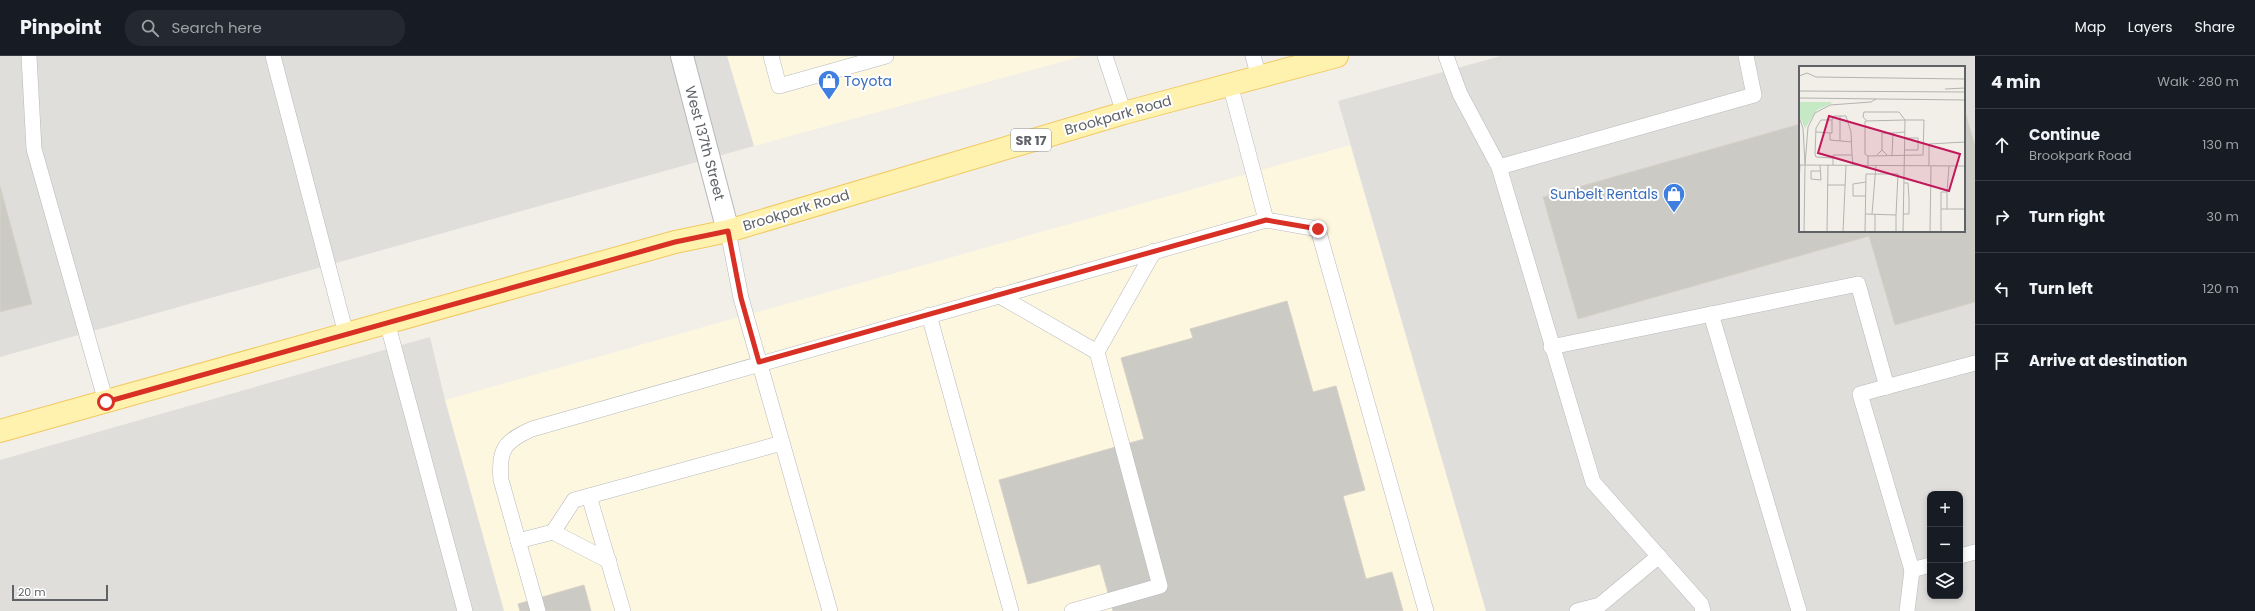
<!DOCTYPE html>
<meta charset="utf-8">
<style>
:root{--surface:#171b24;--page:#242831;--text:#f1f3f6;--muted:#9ea1a6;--line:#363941}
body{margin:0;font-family:Poppins,sans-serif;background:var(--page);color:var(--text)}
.controls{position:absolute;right:12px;bottom:12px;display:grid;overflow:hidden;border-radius:8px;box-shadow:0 2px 6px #0003}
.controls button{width:36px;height:36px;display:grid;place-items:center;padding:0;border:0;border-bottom:1px solid var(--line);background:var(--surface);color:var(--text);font:20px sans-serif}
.scale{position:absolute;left:12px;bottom:10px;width:96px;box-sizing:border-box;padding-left:4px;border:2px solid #5f6368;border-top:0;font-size:11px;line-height:14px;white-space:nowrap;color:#5f6368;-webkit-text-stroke:3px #fff;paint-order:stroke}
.stop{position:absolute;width:12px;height:12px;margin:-9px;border:3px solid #d93025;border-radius:50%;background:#fff}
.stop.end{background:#d93025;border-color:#fff;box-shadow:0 1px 4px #0008}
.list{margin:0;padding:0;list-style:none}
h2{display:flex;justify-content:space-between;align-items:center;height:52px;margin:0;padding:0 16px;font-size:17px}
h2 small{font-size:13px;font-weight:400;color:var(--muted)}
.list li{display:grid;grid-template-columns:26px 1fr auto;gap:12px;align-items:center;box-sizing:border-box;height:72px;padding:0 16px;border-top:1px solid var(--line)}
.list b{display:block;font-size:15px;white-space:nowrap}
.list p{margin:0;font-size:13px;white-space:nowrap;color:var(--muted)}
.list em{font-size:13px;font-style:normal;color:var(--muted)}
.icon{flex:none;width:22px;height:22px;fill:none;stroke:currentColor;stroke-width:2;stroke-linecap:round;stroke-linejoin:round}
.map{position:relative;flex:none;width:1975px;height:555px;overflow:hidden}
header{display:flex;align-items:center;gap:24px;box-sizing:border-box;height:56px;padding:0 20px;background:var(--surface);border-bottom:1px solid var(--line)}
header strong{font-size:19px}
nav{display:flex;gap:22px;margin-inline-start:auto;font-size:14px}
.search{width:280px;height:36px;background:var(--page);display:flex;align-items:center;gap:10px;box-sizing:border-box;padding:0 14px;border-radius:16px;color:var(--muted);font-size:15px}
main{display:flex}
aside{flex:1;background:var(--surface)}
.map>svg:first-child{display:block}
</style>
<header>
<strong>Pinpoint</strong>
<div class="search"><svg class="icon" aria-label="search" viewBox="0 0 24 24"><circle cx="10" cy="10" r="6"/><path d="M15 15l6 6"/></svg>Search here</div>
<nav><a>Map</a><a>Layers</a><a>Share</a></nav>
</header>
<main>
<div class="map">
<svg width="1975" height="555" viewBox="0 0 1975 555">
<rect width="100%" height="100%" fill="#f1efe8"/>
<g fill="#fef7e0">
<path d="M 727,0 L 1083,0 L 754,90 Z"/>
<path d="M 1350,89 L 1486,555 L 504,555 L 445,344 Z"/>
</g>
<g fill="#e0deda" fill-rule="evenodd">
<path d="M 0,0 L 727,0 L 754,90 L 0,301 Z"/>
<path d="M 1501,0 L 1975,0 L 1975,555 L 1486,555 L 1338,45 ZM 1800,11 L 1964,11 L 1964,175 L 1800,175 ZM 1930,438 L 1960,438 L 1960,540 L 1930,540 Z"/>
<path d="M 430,281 L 445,344 L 504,555 L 0,555 L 0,404 Z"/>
</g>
<g fill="#cccac5" stroke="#d6d1c6">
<path d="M 1964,52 L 1975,90 L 1975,246 L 1895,269 L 1869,180 L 1578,263 L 1543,141 L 1800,68 L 1800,175 L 1964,175 Z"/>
<path d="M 0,130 L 32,248 L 0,256 Z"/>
<path d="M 1287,245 L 1313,336 L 1336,330 L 1365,434 L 1343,440 L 1366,523 L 1392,516 L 1403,555 L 1113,555 L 1100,508 L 1028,528 L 999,424 L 1144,383 L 1121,302 L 1193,282 L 1190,273 Z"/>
<path d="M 584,529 L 591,555 L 520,555 L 518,548 Z"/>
</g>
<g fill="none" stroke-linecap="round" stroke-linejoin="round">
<g stroke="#b5b8bc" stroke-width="16">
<g id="lane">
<path d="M 29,0 L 34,93 L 106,346"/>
<path d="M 273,0 L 346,278"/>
<path d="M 771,0 L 779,30 L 886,0"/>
<path d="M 1105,0 L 1124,57"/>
<path d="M 1253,0 L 1259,21"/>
<path d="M 1446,0 L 1460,38 L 1499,111 L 1754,39 L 1746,0"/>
<path d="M 1230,28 L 1266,164 L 1318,173 L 1426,555"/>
<path d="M 1499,111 L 1593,426 L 1701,548 L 1703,555"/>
<path d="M 728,175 L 741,242 L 830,555"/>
<path d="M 998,239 L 1097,296 L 1154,195"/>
<path d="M 1711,258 L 1799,555"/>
<path d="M 929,259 L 1011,555"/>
<path d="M 387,266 L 465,555"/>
<path d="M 1551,291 L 1858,228 L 1887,331"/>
<path d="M 589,440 L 574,444 L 553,476 L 609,505"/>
<path d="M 518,485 L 553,476"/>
<path d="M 1960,500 L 1975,496"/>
<path d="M 1930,509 L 1912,514 L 1860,338 L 1975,307"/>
<path d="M 538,555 L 501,424 C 498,393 505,385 532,373 L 1266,164"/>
<path d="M 623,555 L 589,440 L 782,387"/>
<path d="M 1072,555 L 1160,530 L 1097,296"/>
<path d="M 1577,555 L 1600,549 L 1659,500"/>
<path d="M 1907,555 L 1912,514"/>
</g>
</g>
<g stroke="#b5b8bc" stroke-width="24">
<path id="street" d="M 682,0 L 728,175"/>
</g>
<g stroke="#f2c960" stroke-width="24">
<path id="primary" d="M 0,375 L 675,186 L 728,175 L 1124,57 L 1337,0"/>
</g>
<use href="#lane" stroke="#fff" stroke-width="15"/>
<use href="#street" stroke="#fff" stroke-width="22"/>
<use href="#primary" stroke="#fff2af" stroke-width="22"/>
</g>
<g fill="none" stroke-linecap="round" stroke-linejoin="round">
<path stroke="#d93025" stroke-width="5" d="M 106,346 L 675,186 L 728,175 L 741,242 L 759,306 L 1266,164 L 1318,173"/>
</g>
<defs>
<g id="shop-pin" transform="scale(1.15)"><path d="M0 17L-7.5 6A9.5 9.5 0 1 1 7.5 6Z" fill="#3f7fe0" stroke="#fff"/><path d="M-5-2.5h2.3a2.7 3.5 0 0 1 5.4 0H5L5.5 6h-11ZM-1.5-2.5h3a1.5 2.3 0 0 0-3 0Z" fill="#fff"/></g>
</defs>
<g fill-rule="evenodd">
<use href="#shop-pin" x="829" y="25"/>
<use href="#shop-pin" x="1674" y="138"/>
</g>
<g text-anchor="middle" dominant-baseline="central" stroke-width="4" stroke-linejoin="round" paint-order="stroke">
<rect fill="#fff" stroke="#8f9295" stroke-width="1" x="1011" y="73" width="40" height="22" rx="3"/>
<g font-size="13" font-weight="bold" fill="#5f6368">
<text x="1031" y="84">SR 17</text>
</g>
<g font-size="14" fill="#366cbe" stroke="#fff" text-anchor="start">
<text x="844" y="25">Toyota</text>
<text x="1658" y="138" text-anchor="end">Sunbelt Rentals</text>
</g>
<g font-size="14" fill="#5f6368" stroke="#fff">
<text transform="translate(1118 59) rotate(-16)">Brookpark Road</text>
<text transform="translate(705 87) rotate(75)">West 137th Street</text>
<text transform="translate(796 154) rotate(-17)">Brookpark Road</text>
</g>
</g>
<g transform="translate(1799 10)">
<rect width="166" height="166" fill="#f1efe8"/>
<path d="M 0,36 L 32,36 L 33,37 L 18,44 L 6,62 L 0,49 Z" fill="#c5e8c5"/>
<path fill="none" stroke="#b3b3b1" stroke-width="1" d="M 0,10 L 8,7 L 17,11 L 166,13M 146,23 L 166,22M 0,25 L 166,26M 0,32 L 166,34M 41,50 L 41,75M 0,51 L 4,62 L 6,98M 33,54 L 35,50 L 47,50 L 52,66 L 53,89M 67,54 L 64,51 L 65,46 L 100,46 L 106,54 L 125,54 L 124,89 L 69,90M 17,66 L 33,67 L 33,54 L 22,54 L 17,62 L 16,88 L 17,91 L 34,92M 31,67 L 31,74 L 53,76M 83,84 L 83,67 L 94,67M 106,84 L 119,84 L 119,72 L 106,72M 78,89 L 83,84 L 88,89M 93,90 L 94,67 L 106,66M 0,99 L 166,100M 6,99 L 9,61 L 16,47 L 31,39 L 72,36 L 77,33M 34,99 L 34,89 L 53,89 L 54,99M 69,99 L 69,90 L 66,88 L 66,55 L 106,54 L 104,166M 130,100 L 130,78 L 166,76M 166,104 L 166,135M 12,113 L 22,114 L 21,99M 12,113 L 12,105 L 21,105M 0,118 L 1,99M 28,119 L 46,119M 148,126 L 150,100M 67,130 L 54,130 L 54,118 L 67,116M 142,143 L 166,143M 73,148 L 77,99M 104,148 L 110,148 L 110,132 L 109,117 L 105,117M 97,149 L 97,166M 5,166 L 6,99M 28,166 L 29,99M 44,166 L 47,99M 66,166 L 67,108 L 99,108 L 97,149 L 67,148M 76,166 L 76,148M 131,166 L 132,100M 142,166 L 142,126 L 148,126 L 148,143"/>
<path fill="#c2185b" fill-opacity="0.15" stroke="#c2185b" stroke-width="2" d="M 30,50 L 161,88 L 150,125 L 19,87 Z"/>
<rect width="166" height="166" fill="none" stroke="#5f6368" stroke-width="2"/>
</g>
</svg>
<div class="controls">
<button>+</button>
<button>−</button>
<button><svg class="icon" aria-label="layers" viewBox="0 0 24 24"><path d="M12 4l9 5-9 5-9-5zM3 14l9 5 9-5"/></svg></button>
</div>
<div class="scale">20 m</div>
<div class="stop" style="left:106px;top:346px"></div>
<div class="stop end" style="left:1318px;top:173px"></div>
</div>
<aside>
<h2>4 min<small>Walk · 280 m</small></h2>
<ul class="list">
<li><svg class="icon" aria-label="ahead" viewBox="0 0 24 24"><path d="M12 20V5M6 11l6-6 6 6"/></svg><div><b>Continue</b><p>Brookpark Road</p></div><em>130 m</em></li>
<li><svg class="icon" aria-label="right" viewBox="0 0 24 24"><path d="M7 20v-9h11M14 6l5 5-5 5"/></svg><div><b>Turn right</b></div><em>30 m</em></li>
<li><svg class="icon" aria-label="left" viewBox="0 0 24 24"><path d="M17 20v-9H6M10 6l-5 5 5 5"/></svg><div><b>Turn left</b></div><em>120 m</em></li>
<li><svg class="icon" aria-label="arrive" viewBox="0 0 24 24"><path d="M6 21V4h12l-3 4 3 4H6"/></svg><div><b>Arrive at destination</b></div></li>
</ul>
</aside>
</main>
